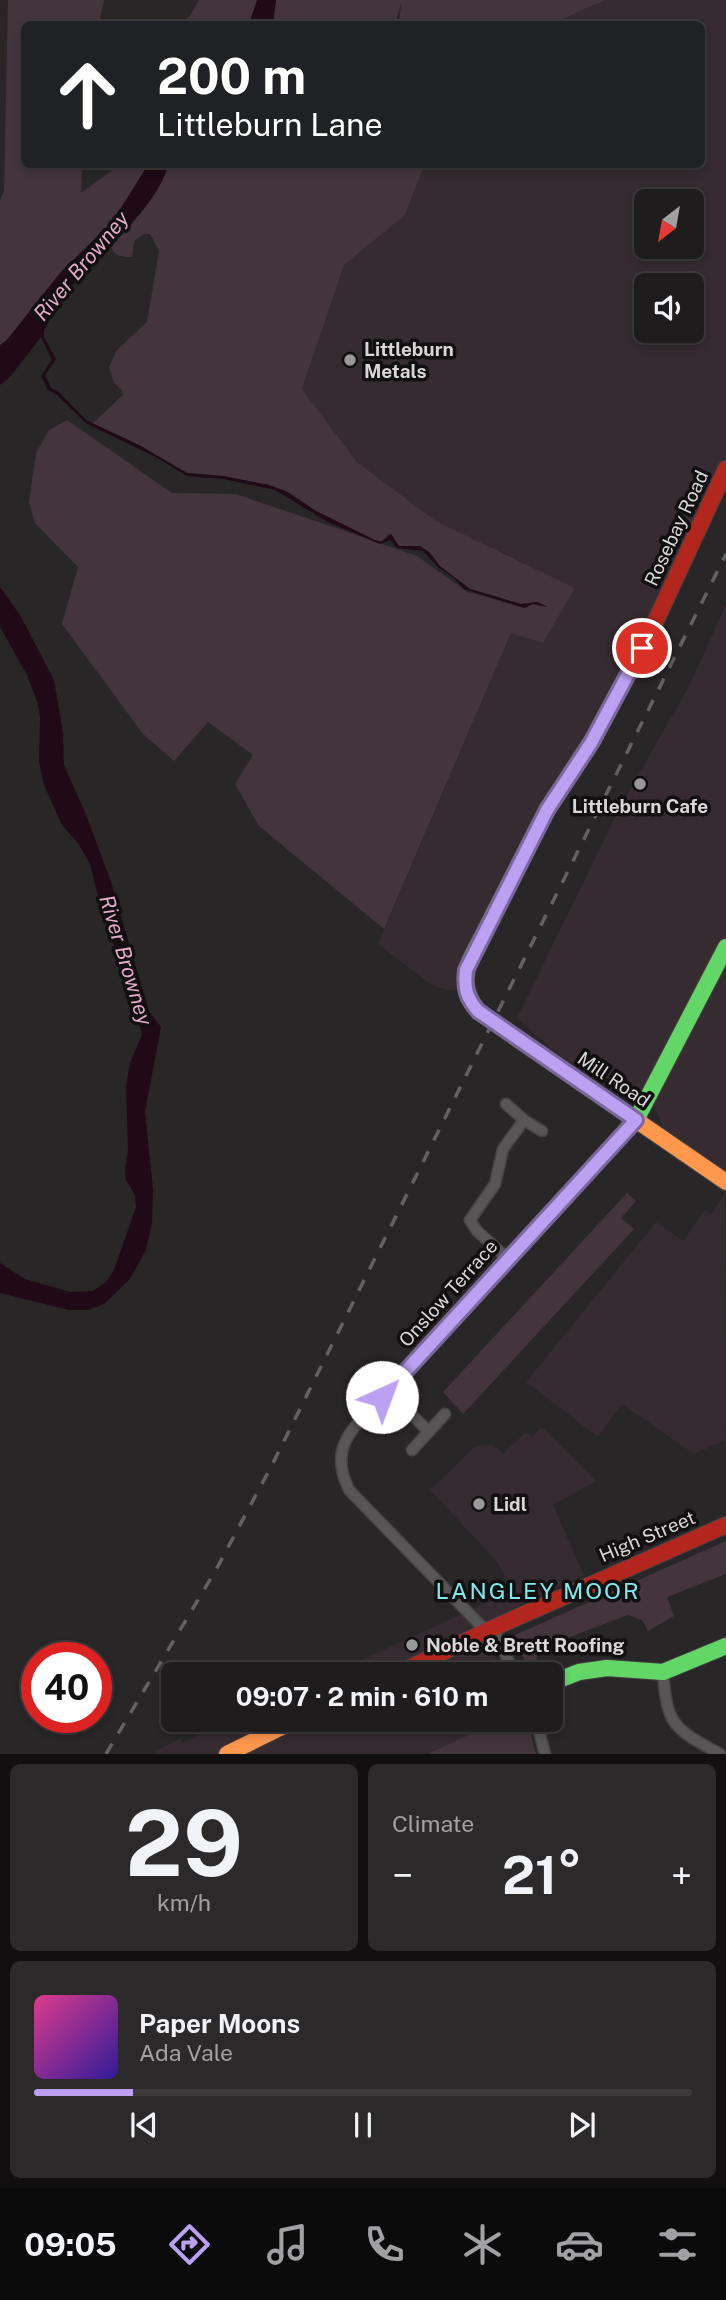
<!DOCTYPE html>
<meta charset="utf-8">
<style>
:root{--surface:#1f1c1d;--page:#2c292a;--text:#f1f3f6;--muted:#a1a1a4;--line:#3c3a3b;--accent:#bca0f2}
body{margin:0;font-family:"Public Sans",sans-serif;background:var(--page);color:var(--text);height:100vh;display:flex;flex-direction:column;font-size:26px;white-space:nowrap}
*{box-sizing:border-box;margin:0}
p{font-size:23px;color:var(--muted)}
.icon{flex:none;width:38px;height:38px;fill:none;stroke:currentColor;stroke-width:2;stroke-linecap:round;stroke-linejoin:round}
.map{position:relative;height:1754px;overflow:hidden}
.details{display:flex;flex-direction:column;gap:10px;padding:10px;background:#110f10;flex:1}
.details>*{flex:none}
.banner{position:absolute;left:21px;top:21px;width:684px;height:147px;border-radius:10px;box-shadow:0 4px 10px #0003,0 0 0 2px var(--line);background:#202124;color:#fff;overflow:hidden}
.needle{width:46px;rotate:211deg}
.controls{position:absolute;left:634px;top:189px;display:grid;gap:14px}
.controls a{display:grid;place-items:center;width:70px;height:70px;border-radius:10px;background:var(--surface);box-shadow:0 4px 10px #0003,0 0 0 2px var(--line);font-size:35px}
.speed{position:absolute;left:21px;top:1642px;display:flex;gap:14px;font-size:35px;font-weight:700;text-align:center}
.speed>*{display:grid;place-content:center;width:91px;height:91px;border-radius:50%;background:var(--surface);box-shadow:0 4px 10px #0003,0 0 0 2px var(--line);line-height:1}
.speed .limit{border:10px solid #d22;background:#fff;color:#111}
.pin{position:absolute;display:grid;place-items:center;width:60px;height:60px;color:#fff;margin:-30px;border:4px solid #fff;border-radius:50%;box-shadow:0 2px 7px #0007}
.me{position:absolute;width:77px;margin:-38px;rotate:43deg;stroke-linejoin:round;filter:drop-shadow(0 0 5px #0008)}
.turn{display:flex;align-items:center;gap:24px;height:147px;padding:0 21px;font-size:32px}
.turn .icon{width:91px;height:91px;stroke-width:2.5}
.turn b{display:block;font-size:49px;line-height:60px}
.big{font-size:52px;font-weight:700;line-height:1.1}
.details .tile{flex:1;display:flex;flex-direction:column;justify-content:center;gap:10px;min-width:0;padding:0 24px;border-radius:10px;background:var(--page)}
.details .dial{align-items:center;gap:0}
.dial b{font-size:91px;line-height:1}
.song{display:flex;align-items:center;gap:21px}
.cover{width:84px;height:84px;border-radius:10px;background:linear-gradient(135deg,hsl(330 70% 55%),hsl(250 70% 35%))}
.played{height:7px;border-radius:4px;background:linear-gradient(90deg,var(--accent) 15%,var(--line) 15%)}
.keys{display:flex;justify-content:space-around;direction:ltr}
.heat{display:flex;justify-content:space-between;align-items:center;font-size:38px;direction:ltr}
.details .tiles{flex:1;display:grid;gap:10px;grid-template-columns:1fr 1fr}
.tile:last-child{grid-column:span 2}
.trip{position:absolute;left:161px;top:1662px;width:402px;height:70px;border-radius:10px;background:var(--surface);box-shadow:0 4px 10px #0003,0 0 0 2px var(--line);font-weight:700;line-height:70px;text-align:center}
.tab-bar{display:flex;height:112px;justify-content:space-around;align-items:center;background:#0c0b0c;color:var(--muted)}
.tab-bar .icon{width:49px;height:49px}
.tab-bar .active{color:var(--accent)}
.tab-bar b{font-size:32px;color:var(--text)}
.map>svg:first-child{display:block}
.built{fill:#352b30;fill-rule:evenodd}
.green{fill:#44353d;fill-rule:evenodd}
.water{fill:#1f0a16}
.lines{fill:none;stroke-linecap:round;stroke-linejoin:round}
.street-casing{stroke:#464344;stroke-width:13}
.fast-casing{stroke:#464344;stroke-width:18}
.slow-casing{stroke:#464344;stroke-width:18}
.jam-casing{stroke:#464344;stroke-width:18}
.street{stroke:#575556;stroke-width:10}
.fast{stroke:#63d668;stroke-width:16}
.slow{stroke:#ff974d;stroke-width:16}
.jam{stroke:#b3261e;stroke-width:16}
.rail{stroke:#636262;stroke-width:3.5;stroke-dasharray:12 12;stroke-linecap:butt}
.slow-bridge-casing{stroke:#464344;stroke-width:18;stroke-linecap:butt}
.slow-bridge{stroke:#ff974d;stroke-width:16}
.route-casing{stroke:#7a689d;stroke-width:18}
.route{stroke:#bca0f2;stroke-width:12}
.poi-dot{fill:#9b9899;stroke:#110f10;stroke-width:2.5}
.labels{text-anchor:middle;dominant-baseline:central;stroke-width:7;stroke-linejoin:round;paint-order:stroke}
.poi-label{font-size:19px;font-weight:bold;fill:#d9d6d7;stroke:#110f10;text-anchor:start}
.street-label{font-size:19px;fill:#d9d6d7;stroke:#110f10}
.water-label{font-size:21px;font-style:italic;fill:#e4aac8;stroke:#110f10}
.quarter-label{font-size:23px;letter-spacing:2px;fill:#7febed;stroke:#110f10}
</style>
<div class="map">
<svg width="726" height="1754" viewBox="0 0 726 1754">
<rect width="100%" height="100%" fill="#292627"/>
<path class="built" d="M605,0H726V469L682,564L562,787L464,988L452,991L433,986L378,944L511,633L575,588L436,521L357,462L302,389L344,265L404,215L424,165L702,164V24H551ZM646,201H691V247H646ZM646,285H691V331H646Z
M726,605V1173L664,1130L655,1107L560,1056L517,1018L621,805L688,688Z
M725,1193L726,1440L694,1454L622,1404L598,1437L526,1382L656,1222L683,1241L705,1210L711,1214Z
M542,1427L596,1481L553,1505L584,1575L483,1623L490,1646L504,1675H329L512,1591L498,1563L430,1490L474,1447L493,1444L503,1454L526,1432L532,1437Z
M229,1720H501L427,1754H157L155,1752L180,1738L183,1743Z"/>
<path class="green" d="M8,0H104L99,24H24V164L82,165L81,193L113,170L115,165H148L112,222L60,273L7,340L0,345V200L4,191Z
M199,0H257L249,24H179L190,16Z
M276,0H605L551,24H399L401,4L395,24H273Z
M168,165H424L405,215L344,265L302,389L357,462L436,521L575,588L543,643L511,633L384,929L259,826L235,784L253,755L208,722L174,761L143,734L62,624L78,567L35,523L29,502L36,453L49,430L67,420L172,493L235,494L378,542L316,511L287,491L269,485L223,476L187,473L139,445L92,424L123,395L122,390L114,383L109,367L117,350L147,322L159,251L150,234H144L134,241L132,257C122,257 115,257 111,247C131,225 161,193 168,165ZM389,534L399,546H420L429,552L441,567L470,589L521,604L537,602L547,607L533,604L524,608L469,592L470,594L417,556L379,543Z
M627,1193L636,1201L621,1218L634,1229L463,1414L443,1392Z
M726,1541V1574L667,1597L674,1616L648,1631L642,1620L628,1615L538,1649L536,1662L528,1667L513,1636Z
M501,1720H527L536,1754H427Z"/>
<path class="water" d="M257,0H276L273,24H249Z
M148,165H168C158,205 108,246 80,276C66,291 54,312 44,330V337L56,359L45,375L51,388L60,393L86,420L139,445L187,473L223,476L269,485L287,492L316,511L375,540L382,542L391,534L399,546H420L429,552L441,567L470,589L521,604L537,602L548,607L533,604L525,608L464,589L454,578L438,567L423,551L397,548L390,540L380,544L328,522L275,490L224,479L187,476L154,456L87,424L57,395L48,390L41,376L52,360L41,337L10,377L0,385V345L7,340L60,273L112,222Z
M0,587L20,615L54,680L63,733L64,765L87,817L111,882L149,1011L161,1027L145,1112L153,1189L152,1223L146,1250L130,1279L104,1304L89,1310H69L0,1293V1263L25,1279L70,1292L93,1291L106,1282L114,1270L136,1207L135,1195L126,1180L125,1171L128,1149L126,1086L130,1063L142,1035L138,1019L121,975L115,948L99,900L90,864L78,843L62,825L44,785L39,762L40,717L38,704L27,675L0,627Z"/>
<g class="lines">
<defs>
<path id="street" d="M506,1104L524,1120L542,1131
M507,1258L477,1231L470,1220L495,1184L503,1149L524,1120
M388,1391L429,1432
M377,1402C350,1431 329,1449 349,1490L486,1631
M412,1450L445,1414
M493,1628L515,1675
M663,1672C667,1727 674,1728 720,1754
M536,1720L545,1754"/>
<path id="fast" d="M478,1011C465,994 463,980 470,960L547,810L594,738
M382,1397L636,1120L726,947
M551,1683L579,1672L607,1668L663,1672L726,1646"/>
<path id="slow" d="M515,1037L726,1182
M227,1754L296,1720"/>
<path id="jam" d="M594,738L652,629L726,469
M395,1675L493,1628L726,1525"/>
</defs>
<use href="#street" class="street-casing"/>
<use href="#fast" class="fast-casing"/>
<use href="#slow" class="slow-casing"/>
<use href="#jam" class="jam-casing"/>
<use href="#street" class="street"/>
<use href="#fast" class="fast"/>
<use href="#slow" class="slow"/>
<use href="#jam" class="jam"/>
<path class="rail" d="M106,1754L217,1568L273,1463L726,554"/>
<defs>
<path id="slow-bridge" d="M478,1011L515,1037"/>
</defs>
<use href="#slow-bridge" class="slow-bridge-casing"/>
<use href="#slow-bridge" class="slow-bridge"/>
</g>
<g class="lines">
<defs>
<path id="route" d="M382,1397L636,1120L478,1011C466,997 464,988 466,970L547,810L591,743L642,648"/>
</defs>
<use href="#route" class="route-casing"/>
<use href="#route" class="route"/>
</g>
<g class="poi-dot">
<circle cx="350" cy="360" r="7"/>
<circle cx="640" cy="784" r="7"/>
<circle cx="479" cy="1504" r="7"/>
<circle cx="412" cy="1645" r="7"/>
</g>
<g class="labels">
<g class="poi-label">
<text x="364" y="349">Littleburn<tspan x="364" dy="22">Metals</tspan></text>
<text x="640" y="806" text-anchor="middle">Littleburn Cafe</text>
<text x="493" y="1504">Lidl</text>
<text x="426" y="1645">Noble &amp; Brett Roofing</text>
</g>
<g class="street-label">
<text transform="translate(676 528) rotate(-65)">Rosebay Road</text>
<text transform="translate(614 1079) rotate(34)">Mill Road</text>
<text transform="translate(448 1293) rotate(-48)">Onslow Terrace</text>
<text transform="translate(647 1536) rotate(-23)">High Street</text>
</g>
<g class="water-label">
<text transform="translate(81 266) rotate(-50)">River Browney</text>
<text transform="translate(126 960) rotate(73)">River Browney</text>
</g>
<g class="quarter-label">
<text x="538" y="1590">LANGLEY MOOR</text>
</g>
</g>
</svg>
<div class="controls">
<a><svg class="needle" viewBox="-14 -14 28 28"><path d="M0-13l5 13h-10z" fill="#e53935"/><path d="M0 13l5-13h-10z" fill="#a1a1a4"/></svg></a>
<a><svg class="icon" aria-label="sound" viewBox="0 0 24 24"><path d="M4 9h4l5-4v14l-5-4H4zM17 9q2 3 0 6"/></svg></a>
</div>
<div class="speed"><div class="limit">40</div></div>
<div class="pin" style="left:642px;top:648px;background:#d93025"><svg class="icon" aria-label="arrive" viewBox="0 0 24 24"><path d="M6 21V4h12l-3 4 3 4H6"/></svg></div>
<svg class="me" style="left:382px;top:1397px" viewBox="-20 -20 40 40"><circle r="19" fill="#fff"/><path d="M0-13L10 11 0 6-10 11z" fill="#bca0f2"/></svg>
<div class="trip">09:07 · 2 min · 610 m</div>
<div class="banner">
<div class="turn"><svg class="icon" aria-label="ahead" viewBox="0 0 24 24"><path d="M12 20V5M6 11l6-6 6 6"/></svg><div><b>200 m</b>Littleburn Lane</div></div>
</div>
</div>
<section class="details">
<div class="tiles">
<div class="tile dial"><b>29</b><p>km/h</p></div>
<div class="tile"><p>Climate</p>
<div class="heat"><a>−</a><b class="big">21°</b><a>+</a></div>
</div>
<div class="tile">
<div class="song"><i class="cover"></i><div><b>Paper Moons</b><p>Ada Vale</p></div></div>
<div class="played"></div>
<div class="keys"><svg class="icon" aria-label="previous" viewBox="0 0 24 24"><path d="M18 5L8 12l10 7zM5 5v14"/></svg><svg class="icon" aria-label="pause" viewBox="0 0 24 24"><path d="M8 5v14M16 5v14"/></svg><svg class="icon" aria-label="next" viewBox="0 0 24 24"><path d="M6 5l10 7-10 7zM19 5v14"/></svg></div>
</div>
</div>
</section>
<nav class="tab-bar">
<b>09:05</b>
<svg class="icon active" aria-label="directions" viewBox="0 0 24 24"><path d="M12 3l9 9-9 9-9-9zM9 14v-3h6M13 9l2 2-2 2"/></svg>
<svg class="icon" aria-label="music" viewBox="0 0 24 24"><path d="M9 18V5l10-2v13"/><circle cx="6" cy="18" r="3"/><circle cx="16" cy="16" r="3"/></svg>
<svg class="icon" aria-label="phone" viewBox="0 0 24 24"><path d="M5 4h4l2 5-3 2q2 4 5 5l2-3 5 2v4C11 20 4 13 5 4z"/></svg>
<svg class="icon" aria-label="climate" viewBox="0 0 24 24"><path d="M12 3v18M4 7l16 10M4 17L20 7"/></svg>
<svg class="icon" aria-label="car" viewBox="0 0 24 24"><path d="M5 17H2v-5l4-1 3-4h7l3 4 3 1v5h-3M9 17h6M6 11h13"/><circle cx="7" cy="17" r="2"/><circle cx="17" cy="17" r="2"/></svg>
<svg class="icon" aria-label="filters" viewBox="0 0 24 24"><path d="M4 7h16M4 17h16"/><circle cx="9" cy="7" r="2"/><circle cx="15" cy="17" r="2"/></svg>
</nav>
